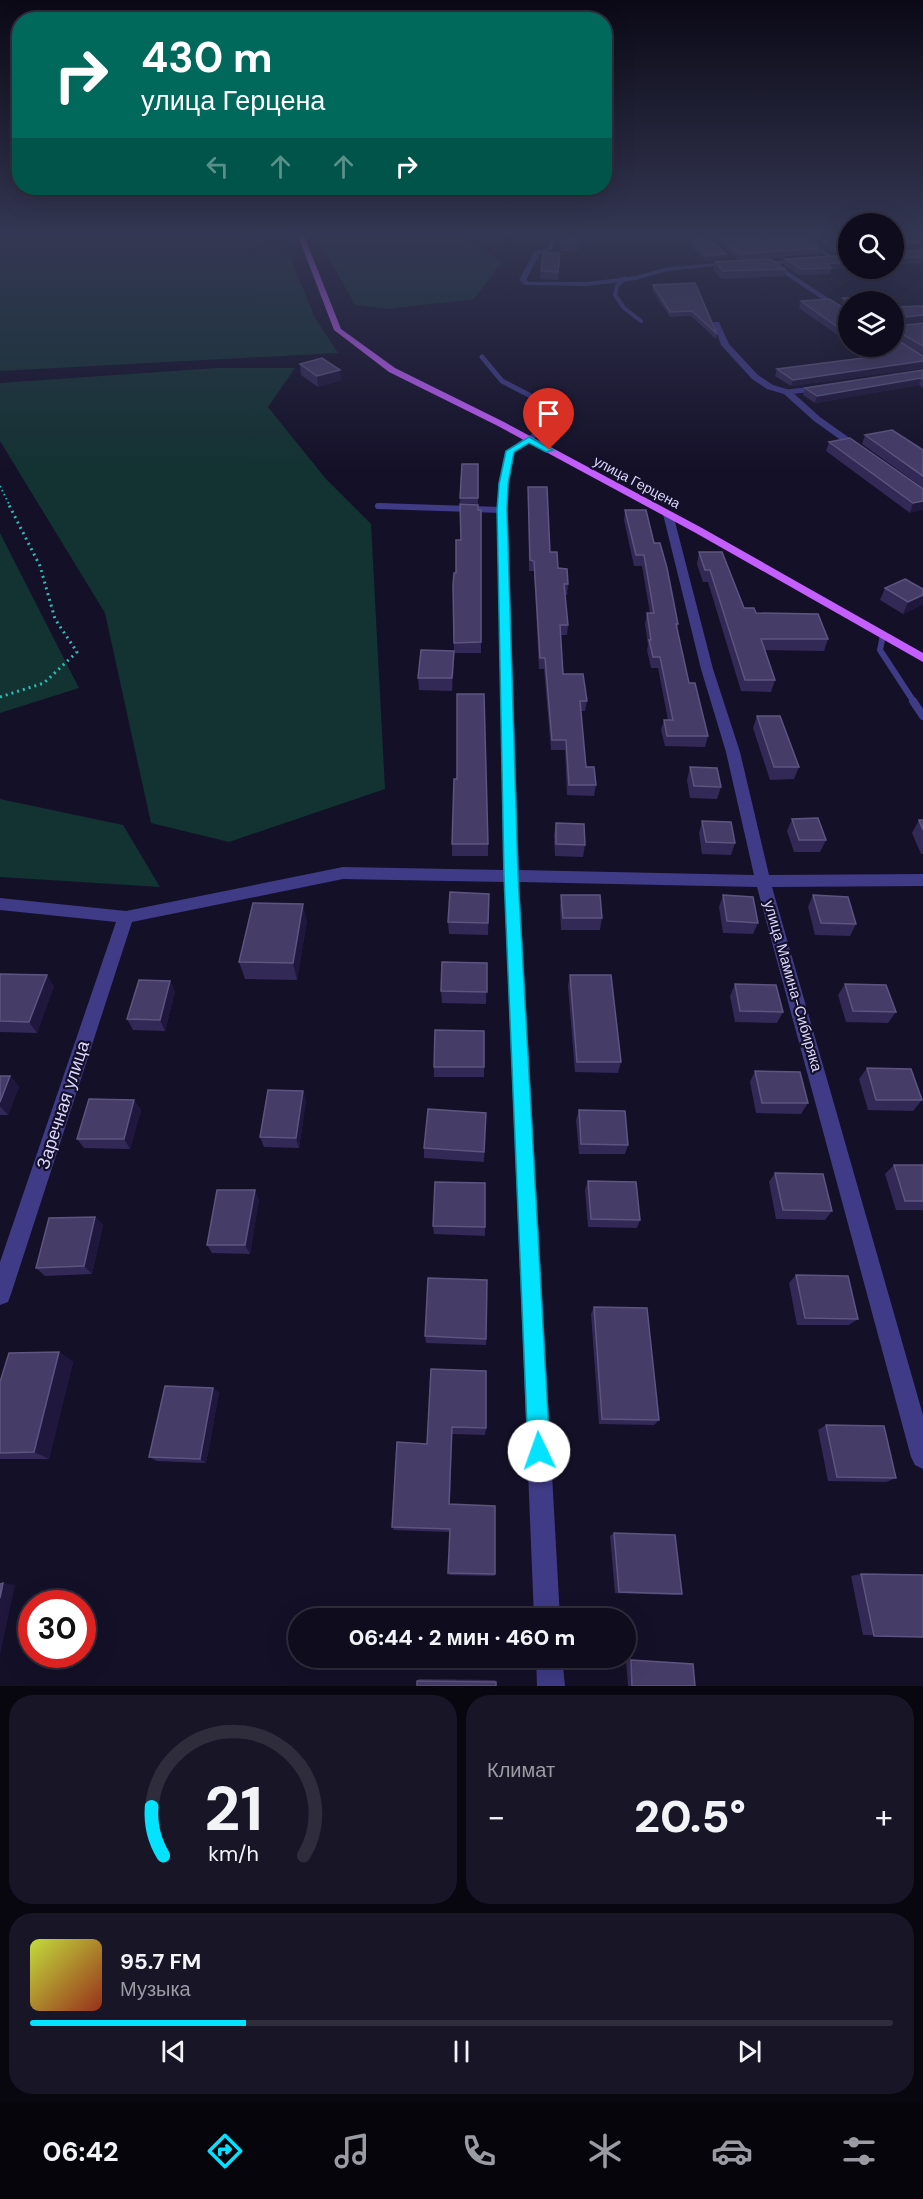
<!DOCTYPE html>
<html lang="ru">
<meta charset="utf-8">
<style>
:root{--surface:#0f0c1e;--page:#181527;--text:#f1f3f6;--muted:#9b9ba4;--line:#2f2c3c;--accent:#03e2ff}
body{margin:0;font-family:"DM Sans",sans-serif;background:var(--page);color:var(--text);height:100vh;display:flex;flex-direction:column;font-size:22px;white-space:nowrap}
*{box-sizing:border-box;margin:0}
p{font-size:20px;color:var(--muted)}
.icon{flex:none;width:33px;height:33px;fill:none;stroke:currentColor;stroke-width:2;stroke-linecap:round;stroke-linejoin:round}
.map{position:relative;height:1686px;overflow:hidden}
.details{display:flex;flex-direction:column;gap:9px;padding:9px;background:#080710;flex:1}
.details>*{flex:none}
.top-card{position:absolute;left:12px;top:12px;width:600px;height:183px;border-radius:24px;box-shadow:0 6px 24px #0002,0 0 0 2px var(--line);background:#00695c;color:#fff;overflow:hidden}
.fabs{position:absolute;left:838px;top:213px;display:grid;gap:12px}
.fabs a{display:grid;place-items:center;width:66px;height:66px;border-radius:50%;background:var(--surface);box-shadow:0 6px 24px #0002,0 0 0 2px var(--line);font-size:30px}
.speed{position:absolute;left:18px;top:1590px;display:flex;gap:12px;font-size:30px;font-weight:700;text-align:center}
.speed>*{display:grid;place-content:center;width:78px;height:78px;border-radius:50%;background:var(--surface);box-shadow:0 6px 24px #0002,0 0 0 2px var(--line);line-height:1}
.speed .limit{border:9px solid #d22;background:#fff;color:#111}
.pin{position:absolute;display:grid;place-items:center;width:51px;height:51px;color:#fff;margin:-62px -26px;border-radius:50% 50% 50% 0;rotate:-45deg;box-shadow:0 0 6px #0007}
.pin .icon{rotate:45deg}
.me{position:absolute;width:66px;margin:-33px;rotate:357deg;stroke-linejoin:round;filter:drop-shadow(0 0 4px #0008)}
.turn{display:flex;align-items:center;gap:21px;height:126px;padding:0 30px;font-size:27px}
.turn .icon{width:78px;height:78px;stroke-width:2.5}
.turn b{display:block;font-size:42px;line-height:51px}
.lanes{display:flex;align-items:center;height:57px;padding:0 30px;background:#0003;justify-content:center;gap:30px;direction:ltr}
.lanes .off{opacity:.35}
.big{font-size:45px;font-weight:800;line-height:1.1}
.details .card{flex:1;display:flex;flex-direction:column;justify-content:center;gap:9px;min-width:0;padding:0 21px;border-radius:24px;background:var(--page)}
.details .dial{align-items:center;gap:0}
.dial svg{height:156px;overflow:visible;fill:none;stroke:var(--line);stroke-width:7;stroke-linecap:round;text-anchor:middle}
.dial text{fill:var(--text);stroke:none}
.song{display:flex;align-items:center;gap:18px}
.cover{width:72px;height:72px;border-radius:9px;background:linear-gradient(135deg,hsl(70 70% 55%),hsl(10 70% 35%))}
.played{height:6px;border-radius:3px;background:linear-gradient(90deg,var(--accent) 25%,var(--line) 25%)}
.keys{display:flex;justify-content:space-around;direction:ltr}
.heat{display:flex;justify-content:space-between;align-items:center;font-size:33px;direction:ltr}
.details .tiles{flex:1;display:grid;gap:9px;grid-template-columns:1fr 1fr}
.card:last-child{grid-column:span 2}
.trip{position:absolute;left:288px;top:1608px;width:348px;height:60px;border-radius:30px;background:var(--surface);box-shadow:0 6px 24px #0002,0 0 0 2px var(--line);font-weight:800;line-height:60px;text-align:center}
.tabs{display:flex;height:96px;justify-content:space-around;align-items:center;background:#06050c;color:var(--muted)}
.tabs .icon{width:42px;height:42px}
.tabs .active{color:var(--accent)}
.tabs b{font-size:27px;color:var(--text)}
.map>svg:first-child{display:block}
.green{fill:#133232}
.lines{fill:none;stroke-linecap:round;stroke-linejoin:round}
.path-far2{stroke:#2fbbb5;stroke-width:1.5;stroke-dasharray:1.5 2;stroke-linecap:butt}
.path-far1{stroke:#2fbbb5;stroke-width:2;stroke-dasharray:1.5 3;stroke-linecap:butt}
.path{stroke:#2fbbb5;stroke-width:3;stroke-dasharray:2 4;stroke-linecap:butt}
.service-far3{stroke:#3f3b87;stroke-width:4}
.service-far2{stroke:#3f3b87;stroke-width:5}
.service-far1{stroke:#3f3b87;stroke-width:6}
.service{stroke:#3f3b87;stroke-width:8}
.minor{fill:#3f3b87;fill-rule:evenodd}
.primary{fill:#c55eff;fill-rule:evenodd}
.wall{fill:#332956}
.shaded-wall{fill:#1f173c}
.building{fill:#453c68;stroke:#5d5480;stroke-width:1.5}
.route{fill:#03e2ff;stroke:#0293a6;stroke-width:1.5}
.labels{text-anchor:middle;dominant-baseline:central;stroke-width:4.5;stroke-linejoin:round;paint-order:stroke}
.far-street-label{font-size:14px;fill:#dcd7ff;stroke:#141028}
.street-label{font-size:15px;fill:#dcd7ff;stroke:#141028}
.near-street-label{font-size:18px;fill:#dcd7ff;stroke:#141028}
</style>
<div class="map">
<svg width="923" height="1686" viewBox="0 0 923 1686">
<rect width="100%" height="100%" fill="#141028"/>
<path class="green" d="M0,233H231L286,247L315,318L338,353L0,371Z
M315,233H458L502,262L474,299L388,309L355,305Z
M217,368H295L268,407L326,479L371,524L385,789L229,842L151,823L105,613L0,441V383Z
M0,533L79,688L0,713Z
M0,799L123,825L160,887L0,877Z"/>
<g class="lines">
<path class="path-far2" d="M0,237L30,233"/>
<path class="path-far1" d="M0,486L10,506"/>
<path class="path" d="M0,697L44,683L77,652L55,619L40,566L9,505"/>
<path class="service-far3" d="M625,278L617,286L615,295L624,308L641,321"/>
<path class="service-far2" d="M482,357L502,381L550,406L553,422L529,439
M787,392L813,389
M378,506H385"/>
<path class="service-far1" d="M378,506L502,510
M883,635L880,650L914,702"/>
<path class="service" d="M913,701L923,716"/>
<path class="minor" d="M551,233H557L558,238L551,250L539,254L526,280L529,282H587L636,276L668,267L732,262L735,264L668,271L636,280L587,286L525,285L519,280L534,252L547,248L552,238Z
M628,233H636L644,237L641,239Z
M795,233H802L835,258L830,259Z
M806,259L804,262L777,264L849,312V317L769,264L753,263Z
M713,322H719L729,344L758,375L773,385L790,390L820,417L865,449V453H859L814,421L784,394L767,389L752,379L721,345Z
M526,437L534,439L514,452L508,484L507,510L519,870L754,875L726,752L701,669L663,514L668,511L673,514L713,669L740,752L769,875L923,874V886L772,887L923,1415V1469L915,1465L911,1457L757,887L519,882L560,1618H534L504,882L343,879L132,922L11,1294L8,1302L0,1305V1262L116,922L0,910V898L126,911L343,867L503,870L498,484L505,451Z
M536,1658H562L565,1686H537Z"/>
<path class="primary" d="M297,233H303L341,329L395,368L504,422L702,528L923,653V662L694,532L498,426L389,372L334,330Z"/>
</g>
<path class="wall" d="M580,233L578,251H560L561,242Z
M670,233H702L726,254L724,260L706,261L692,247V244L683,237Z
M705,233H801L821,248L820,254L739,260Z
M805,233H844L849,236V253L834,254Z
M894,233H923V248L901,237Z
M894,250L896,252L923,250V263L894,264Z
M560,253L558,280L540,279L541,271Z
M849,255V268L831,269L830,274L799,275L784,265L785,259Z
M715,262L785,269L784,276L722,279L713,270Z
M695,283L717,334L716,339L691,316L670,317L652,290L653,285Z
M843,298L849,302V310L842,304Z
M801,301L849,311V343L799,308Z
M923,306V321L894,324L897,326L923,323V354L894,338V307Z
M854,346H894L923,356V368L791,386L775,376L777,369L869,358Z
M300,364L341,380L318,387L301,375Z
M923,370V388L919,385L815,403L803,395L805,388Z
M865,435L923,450V488L862,444Z
M829,442L923,489L910,513L826,451Z
M462,464H478V504L460,503Z
M528,487L550,552L568,584L567,595H565L568,625L567,635H561L563,674L587,701L585,711H581L586,767L596,785L594,796L567,795L565,750H551L544,669H539L534,571H529Z
M478,510H481V653H454L453,586L461,540Z
M625,510L654,543L678,624L677,630L689,683L708,736L705,747L665,746L661,730L664,720H668L658,668H651L647,650L648,645L645,624L647,613H650L642,566H634L624,520Z
M699,552L744,608L828,639L824,651L765,650L775,680L771,692L741,691L708,582H703L697,564Z
M885,588L923,604L903,614L880,600Z
M454,663L452,691L419,690L418,678Z
M757,716L799,767L794,779L770,780L753,728Z
M690,767L721,787L717,799L690,798L687,780Z
M457,779L488,844V856H452V844Z
M792,819L826,840L820,852H794L787,831Z
M919,820H923V854H921L912,833Z
M702,821L735,843L731,855L702,854L699,833Z
M556,823L585,845L583,857L555,856L554,835Z
M489,894L488,935L449,934L448,922Z
M561,895L602,918L600,930H561L560,906Z
M723,895L758,923L753,934L723,933L719,907Z
M813,895L856,924L850,936L815,935L808,907Z
M307,921L297,980L245,979L239,962Z
M487,963L486,1004L442,1003L441,991Z
M0,974L54,986L37,1033L0,1032Z
M570,975L621,1062L618,1073L575,1072L568,986Z
M170,981L175,992L165,1031L133,1030L127,1019Z
M735,984L783,1012L777,1023L735,1022L730,996Z
M845,984L896,1012L888,1023L846,1022L838,995Z
M434,1067H484V1077H434Z
M867,1068L922,1100L913,1111L868,1110L859,1079Z
M755,1071L808,1103L801,1114L756,1113L750,1082Z
M0,1076H10L19,1087L8,1115H0Z
M303,1091L306,1101L299,1148L264,1147L260,1137Z
M134,1100L141,1110L130,1149L84,1148L77,1139Z
M579,1110L628,1145L625,1154H579L576,1120Z
M486,1113L484,1162L424,1158V1148Z
M894,1165H923V1210H896L885,1174Z
M775,1173L832,1211L825,1220L776,1219L769,1182Z
M588,1181L640,1220L637,1228L588,1227L585,1190Z
M259,1199L250,1254L212,1253L207,1245Z
M95,1217L103,1225L92,1274L45,1276L36,1268Z
M433,1226L485,1227V1236L434,1234Z
M796,1275L858,1319L849,1325H797L789,1283Z
M594,1307L659,1420L654,1425L599,1424L591,1314Z
M425,1336L486,1339V1345L426,1343Z
M59,1352L73,1362L49,1459H0V1382Z
M431,1369L486,1428L485,1435L452,1434L450,1504L495,1574L494,1576L449,1575L450,1532L394,1530L392,1527L427,1444Z
M213,1388L219,1393L206,1463L157,1461L149,1457Z
M826,1425L896,1478L886,1482L828,1481L818,1430Z
M614,1533L682,1594L676,1595L615,1593L610,1536Z
M861,1574L923,1637L863,1635L851,1576Z
M626,1659L693,1664L695,1686H628Z
M419,1679L495,1680L496,1682L417,1681Z"/>
<path class="shaded-wall" d="M923,242V248L894,250V245Z
M726,254L724,260L706,261L707,256Z
M911,257L909,263L894,264V258Z
M849,262V268L831,269L832,268L826,264Z
M923,315V321L894,324V319L895,318Z
M923,361V368L791,386L793,380Z
M340,370L341,380L318,387L317,376Z
M921,378L919,385L815,403L817,396Z
M923,501V510L910,513L913,503Z
M923,595V604L903,614L908,602Z
M454,651V663L452,691V678Z
M303,904L307,921L297,980L293,963Z
M47,975L54,986L37,1033L29,1022Z
M170,981L175,992L165,1031L160,1020Z
M10,1076L19,1087L8,1115L0,1106V1102Z
M303,1091L306,1101L299,1148L296,1138Z
M134,1100L141,1110L130,1149L124,1139Z
M255,1190L259,1199L250,1254L245,1245Z
M95,1217L103,1225L92,1274L84,1266Z
M59,1352L73,1362L49,1459L34,1452Z
M213,1388L219,1393L206,1463L200,1459Z
M3,1583L15,1585L0,1656V1598Z"/>
<path class="building" d="M562,233H579V242H561Z
M686,233H702L726,254L707,256L693,241H697Z
M714,233H801L821,248L740,254Z
M814,233H844L849,236V248H835Z
M905,233H923V242L894,245V246V238L911,237Z
M894,250L896,252L923,250V257L894,258Z
M543,253H560L558,272L541,271Z
M849,255V262L826,264L832,268L801,269L785,259Z
M770,259L785,269L723,271L715,262Z
M695,283L717,334L692,311L670,312L653,285Z
M876,296L885,302H849L843,298Z
M829,299L849,311V335L801,301Z
M923,306V315L895,318L894,319V307Z
M923,323V346L897,331L894,332V338V324L897,326Z
M894,338L923,356V361L793,380L777,369L879,356L865,346H894Z
M322,358L340,370L317,376L300,364Z
M923,370V379L921,378L817,396L805,388Z
M892,430L923,450V476L865,435Z
M850,438L923,489V501L913,503L829,442Z
M462,464H478V498H460Z
M528,487H547L550,552H557L558,568L567,569L568,584H564L568,625H560L563,674H583L587,701H580L586,767H594L596,785H569L566,740H552L545,658H540L534,561L530,560Z
M460,504L478,505V510H481V642L454,643L453,586L454,573H456V540H461Z
M625,510H646L654,543H660L667,568L678,624H676L689,683H695L708,736H667L664,720H673L660,657H653L649,640H651L647,613H654L644,555H636Z
M699,552H722L744,608H754L756,613L818,614L828,639H761L775,680H745L710,570H705Z
M905,579L923,589V595L908,602L885,588Z
M421,650L454,651L452,678H418Z
M457,694H484L488,844H452L454,779H457Z
M757,716H780L799,767H774Z
M690,767L717,768L721,787L694,786Z
M818,818L826,840H799L792,819Z
M919,820H923V830Z
M702,821L731,822L735,843L706,842Z
M556,823L584,824L585,845L556,844Z
M450,892L489,894L488,923L448,922Z
M561,895H600L602,918H563Z
M723,895L753,897L758,923L727,921Z
M813,895L848,897L856,924L821,923Z
M253,903L303,904L293,963L239,962Z
M442,962L487,963V992L441,991Z
M0,974L47,975L29,1022L0,1021Z
M570,975H611L621,1062H577Z
M139,980L170,981L160,1020L127,1019Z
M735,984L776,985L783,1012L740,1011Z
M845,984L886,985L896,1012L853,1011Z
M435,1030L484,1031V1067H434Z
M867,1068L911,1069L922,1100H876Z
M755,1071L800,1072L808,1103H762Z
M0,1076H10L0,1102Z
M268,1090L303,1091L296,1138L260,1137Z
M89,1099L134,1100L124,1139H77Z
M428,1109L486,1113L484,1152L424,1148Z
M579,1110L625,1111L628,1145L581,1144Z
M894,1165H923V1201H905Z
M775,1173L823,1174L832,1211L783,1210Z
M588,1181L636,1182L640,1220L591,1219Z
M435,1182L485,1183V1227L433,1226Z
M217,1190H255L245,1245H207Z
M95,1217L84,1266L36,1268L49,1218Z
M796,1275L848,1276L858,1319L805,1318Z
M428,1278L487,1280L486,1339L425,1336Z
M594,1307L647,1308L659,1420L602,1419Z
M59,1352L34,1452L0,1453V1382L9,1353Z
M431,1369L486,1371V1428L452,1427L449,1504L495,1506V1574L448,1573L450,1529L392,1527L397,1442L427,1444Z
M165,1386L213,1388L200,1459L149,1457Z
M826,1425L884,1426L896,1478L837,1477Z
M614,1533L675,1535L682,1594L619,1592Z
M861,1574L923,1575V1637L874,1636Z
M3,1583L0,1598V1584Z
M631,1660L693,1664L695,1686H632Z
M417,1681L496,1682V1686H417Z"/>
<linearGradient id="sky" x2="0" y2="1"><stop stop-color="#0b0916"/><stop offset="0.5" stop-color="#343753"/><stop offset="1" stop-color="#343753" stop-opacity="0"/></linearGradient>
<rect width="923" height="469" fill="url(#sky)"/>
<path class="route" d="M529,437L553,450L546,452L529,443L514,452L508,484L507,510L518,876L550,1451L547,1458L539,1462L531,1458L528,1451L504,876L497,510L499,484L506,451Z"/>
<g class="labels">
<g class="far-street-label">
<text transform="translate(637 482) rotate(28)">улица Герцена</text>
</g>
<g class="street-label">
<text transform="translate(793 986) rotate(74)">улица Мамина-Сибиряка</text>
</g>
<g class="near-street-label">
<text transform="translate(63 1105) rotate(-72)">Заречная улица</text>
</g>
</g>
</svg>
<div class="fabs">
<a><svg class="icon" aria-label="search" viewBox="0 0 24 24"><circle cx="10" cy="10" r="6"/><path d="M15 15l6 6"/></svg></a>
<a><svg class="icon" aria-label="layers" viewBox="0 0 24 24"><path d="M12 4l9 5-9 5-9-5zM3 14l9 5 9-5"/></svg></a>
</div>
<div class="speed"><div class="limit">30</div></div>
<div class="pin" style="left:549px;top:450px;background:#d93025"><svg class="icon" aria-label="arrive" viewBox="0 0 24 24"><path d="M6 21V4h12l-3 4 3 4H6"/></svg></div>
<svg class="me" style="left:539px;top:1451px" viewBox="-20 -20 40 40"><circle r="19" fill="#fff"/><path d="M0-13L10 11 0 6-10 11z" fill="#03e2ff"/></svg>
<div class="trip">06:44 · 2 мин · 460 m</div>
<div class="top-card">
<div class="turn"><svg class="icon" aria-label="right" viewBox="0 0 24 24"><path d="M7 20v-9h11M14 6l5 5-5 5"/></svg><div><b>430 m</b>улица Герцена</div></div>
<div class="lanes"><svg class="icon off" aria-label="left" viewBox="0 0 24 24"><path d="M17 20v-9H6M10 6l-5 5 5 5"/></svg><svg class="icon off" aria-label="ahead" viewBox="0 0 24 24"><path d="M12 20V5M6 11l6-6 6 6"/></svg><svg class="icon off" aria-label="ahead" viewBox="0 0 24 24"><path d="M12 20V5M6 11l6-6 6 6"/></svg><svg class="icon" aria-label="right" viewBox="0 0 24 24"><path d="M7 20v-9h11M14 6l5 5-5 5"/></svg></div>
</div>
</div>
<section class="details">
<div class="tiles">
<div class="card dial"><svg viewBox="0 0 100 80">
<path d="M14 69A42 42 0 1 1 86 69"/>
<path d="M14 69A42 42 0 0 1 8 44" stroke="#03e2ff"/>
<text x="50" y="56" font-size="32" font-weight="700">21</text>
<text x="50" y="72" font-size="11">km/h</text>
</svg></div>
<div class="card"><p>Климат</p>
<div class="heat"><a>−</a><b class="big">20.5°</b><a>+</a></div>
</div>
<div class="card">
<div class="song"><i class="cover"></i><div><b>95.7 FM</b><p>Музыка</p></div></div>
<div class="played"></div>
<div class="keys"><svg class="icon" aria-label="previous" viewBox="0 0 24 24"><path d="M18 5L8 12l10 7zM5 5v14"/></svg><svg class="icon" aria-label="pause" viewBox="0 0 24 24"><path d="M8 5v14M16 5v14"/></svg><svg class="icon" aria-label="next" viewBox="0 0 24 24"><path d="M6 5l10 7-10 7zM19 5v14"/></svg></div>
</div>
</div>
</section>
<nav class="tabs">
<b>06:42</b>
<svg class="icon active" aria-label="directions" viewBox="0 0 24 24"><path d="M12 3l9 9-9 9-9-9zM9 14v-3h6M13 9l2 2-2 2"/></svg>
<svg class="icon" aria-label="music" viewBox="0 0 24 24"><path d="M9 18V5l10-2v13"/><circle cx="6" cy="18" r="3"/><circle cx="16" cy="16" r="3"/></svg>
<svg class="icon" aria-label="phone" viewBox="0 0 24 24"><path d="M5 4h4l2 5-3 2q2 4 5 5l2-3 5 2v4C11 20 4 13 5 4z"/></svg>
<svg class="icon" aria-label="climate" viewBox="0 0 24 24"><path d="M12 3v18M4 7l16 10M4 17L20 7"/></svg>
<svg class="icon" aria-label="car" viewBox="0 0 24 24"><path d="M5 17H2v-5l4-1 3-4h7l3 4 3 1v5h-3M9 17h6M6 11h13"/><circle cx="7" cy="17" r="2"/><circle cx="17" cy="17" r="2"/></svg>
<svg class="icon" aria-label="filters" viewBox="0 0 24 24"><path d="M4 7h16M4 17h16"/><circle cx="9" cy="7" r="2"/><circle cx="15" cy="17" r="2"/></svg>
</nav>
